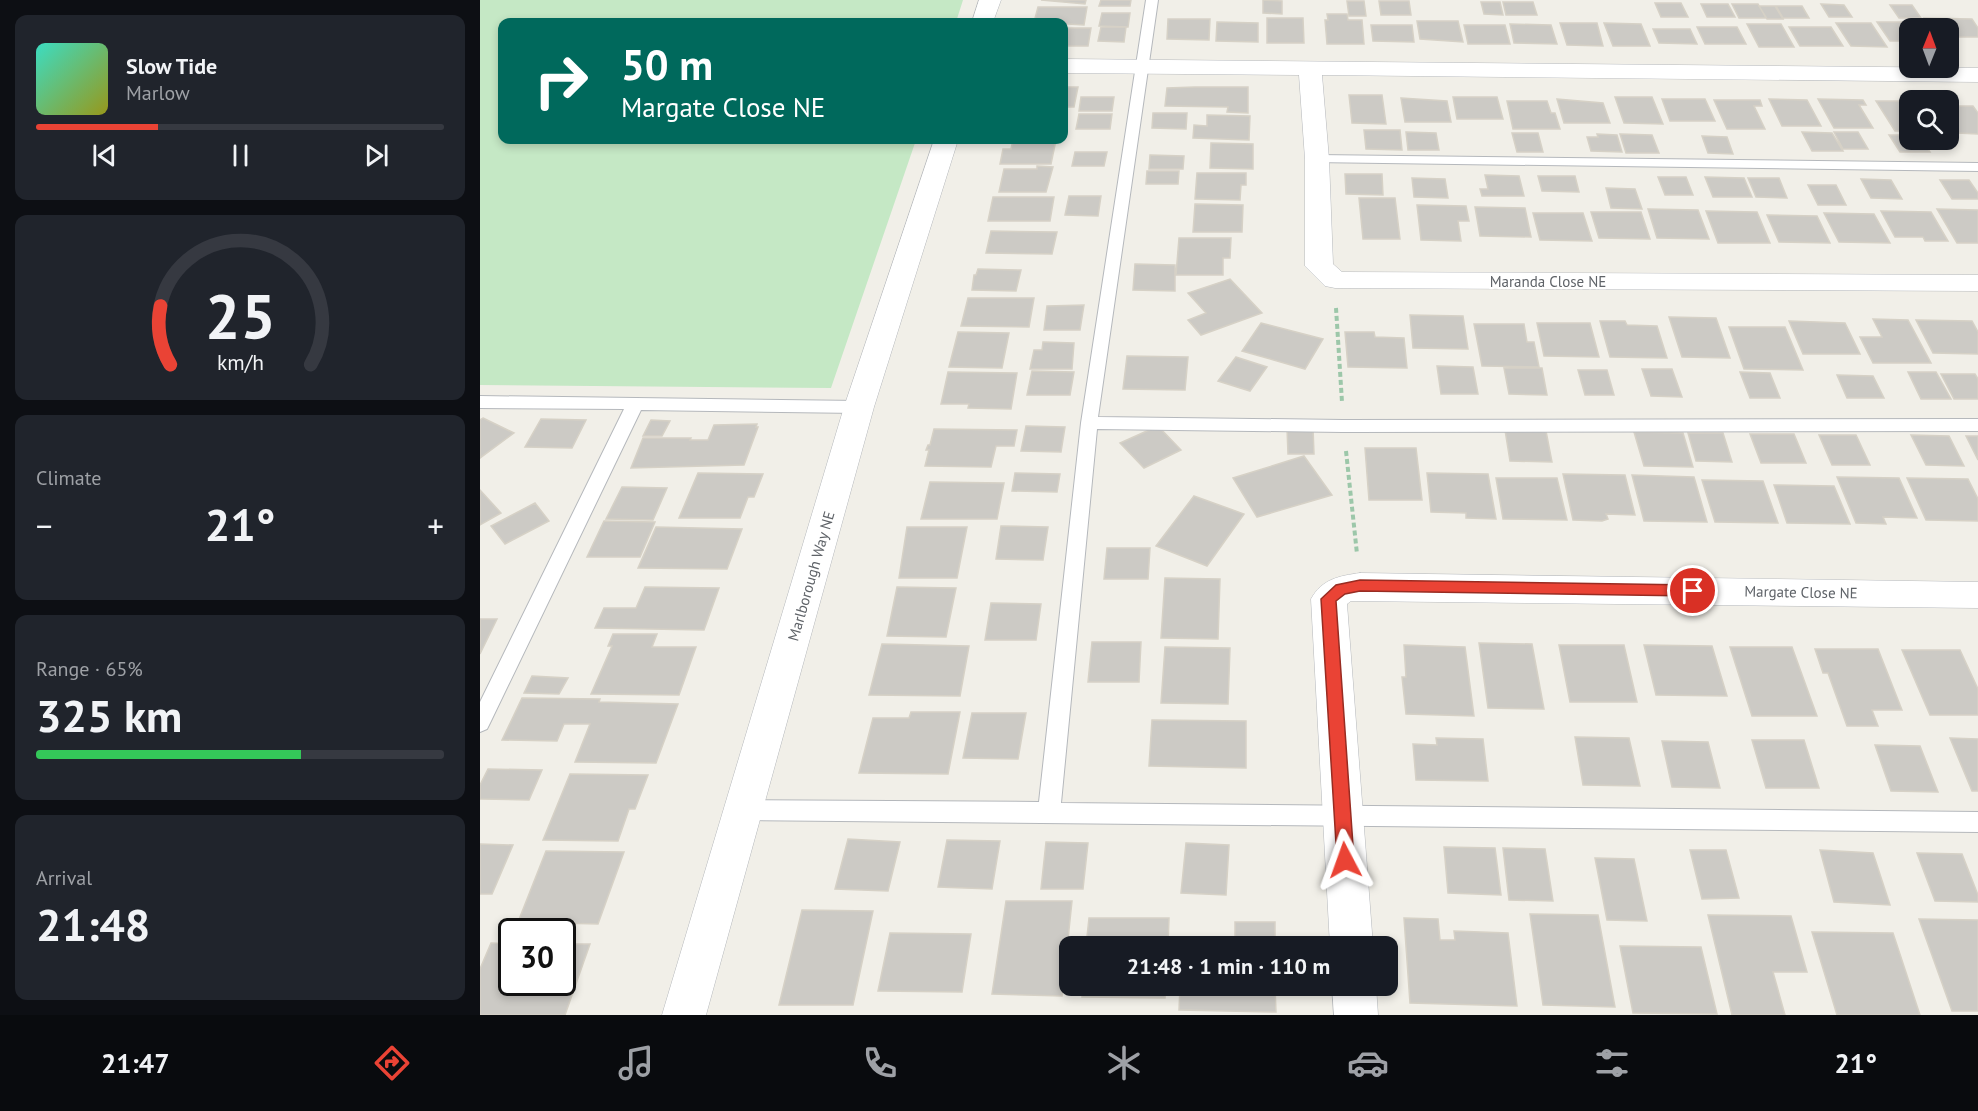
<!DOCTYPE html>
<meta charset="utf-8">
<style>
:root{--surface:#171b24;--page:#20242c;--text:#f1f3f6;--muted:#9ea1a6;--line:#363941;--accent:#ea4335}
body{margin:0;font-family:"PT Sans",sans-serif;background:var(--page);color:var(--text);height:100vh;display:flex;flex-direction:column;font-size:22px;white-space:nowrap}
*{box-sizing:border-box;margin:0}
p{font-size:20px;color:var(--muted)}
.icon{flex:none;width:33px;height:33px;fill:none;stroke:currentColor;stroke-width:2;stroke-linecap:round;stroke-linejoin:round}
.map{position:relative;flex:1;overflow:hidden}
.side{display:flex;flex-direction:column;gap:15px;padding:15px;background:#0d0f14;width:480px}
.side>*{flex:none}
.top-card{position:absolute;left:18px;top:18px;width:570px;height:126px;border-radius:12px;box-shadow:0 3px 9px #0003;background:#00695c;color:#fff;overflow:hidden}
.needle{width:39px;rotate:1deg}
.controls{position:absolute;left:1419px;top:18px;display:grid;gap:12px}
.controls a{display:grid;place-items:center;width:60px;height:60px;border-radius:12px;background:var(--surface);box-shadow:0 3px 9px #0003;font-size:30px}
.speed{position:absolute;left:18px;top:918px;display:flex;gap:12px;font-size:30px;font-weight:700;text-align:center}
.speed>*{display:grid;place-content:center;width:78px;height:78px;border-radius:50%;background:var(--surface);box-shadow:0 3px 9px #0003;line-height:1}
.speed .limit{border:3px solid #111;border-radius:9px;background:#fff;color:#111}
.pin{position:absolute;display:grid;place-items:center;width:51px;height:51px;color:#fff;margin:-26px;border:3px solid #fff;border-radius:50%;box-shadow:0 2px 6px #0007}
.me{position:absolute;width:66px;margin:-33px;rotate:356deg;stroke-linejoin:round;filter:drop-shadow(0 0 4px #0008)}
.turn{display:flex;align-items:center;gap:21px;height:126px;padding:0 24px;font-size:27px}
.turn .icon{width:78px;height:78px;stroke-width:2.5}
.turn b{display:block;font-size:42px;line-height:51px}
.big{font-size:45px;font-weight:700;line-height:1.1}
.side .tile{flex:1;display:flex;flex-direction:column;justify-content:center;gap:9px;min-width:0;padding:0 21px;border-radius:12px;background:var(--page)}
.side .dial{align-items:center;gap:0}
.dial svg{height:156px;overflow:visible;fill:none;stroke:var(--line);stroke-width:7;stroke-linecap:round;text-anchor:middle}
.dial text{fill:var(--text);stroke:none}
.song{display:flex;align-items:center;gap:18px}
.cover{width:72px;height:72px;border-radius:9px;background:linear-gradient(135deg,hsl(170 70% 55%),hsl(60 70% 35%))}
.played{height:6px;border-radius:3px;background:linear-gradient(90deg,var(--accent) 30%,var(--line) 30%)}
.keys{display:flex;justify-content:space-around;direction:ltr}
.heat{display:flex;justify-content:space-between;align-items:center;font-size:33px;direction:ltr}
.charge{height:9px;border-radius:4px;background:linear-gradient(90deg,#34c759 65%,var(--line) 0)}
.trip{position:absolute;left:579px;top:936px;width:339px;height:60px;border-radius:12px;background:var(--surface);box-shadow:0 3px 9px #0003;font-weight:700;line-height:60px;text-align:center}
.dock{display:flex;height:96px;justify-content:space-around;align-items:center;background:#090b0e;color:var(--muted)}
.dock .icon{width:42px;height:42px}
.dock .current{color:var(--accent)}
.dock b{font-size:27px;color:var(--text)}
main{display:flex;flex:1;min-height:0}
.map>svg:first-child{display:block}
.green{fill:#c5e8c5}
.building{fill:#cccac5;stroke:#d6d1c6;stroke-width:1.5}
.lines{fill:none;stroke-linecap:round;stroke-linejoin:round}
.lane-casing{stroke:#b5b8bc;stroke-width:2}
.street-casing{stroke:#b5b8bc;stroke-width:1}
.path{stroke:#9cc7a9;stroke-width:4;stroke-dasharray:5 3;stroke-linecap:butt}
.lane{fill:#fff;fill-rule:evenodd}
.street{fill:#fff;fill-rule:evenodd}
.route{fill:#ea4335;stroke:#982c22;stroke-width:1.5}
.labels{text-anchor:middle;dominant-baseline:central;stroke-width:4.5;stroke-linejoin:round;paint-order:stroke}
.street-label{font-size:15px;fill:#5f6368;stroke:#fff}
</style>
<main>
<section class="side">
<div class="tile">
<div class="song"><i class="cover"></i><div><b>Slow Tide</b><p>Marlow</p></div></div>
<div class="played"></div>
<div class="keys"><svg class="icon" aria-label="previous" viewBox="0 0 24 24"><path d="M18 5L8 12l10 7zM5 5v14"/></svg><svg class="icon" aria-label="pause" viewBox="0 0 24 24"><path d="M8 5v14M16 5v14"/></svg><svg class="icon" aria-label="next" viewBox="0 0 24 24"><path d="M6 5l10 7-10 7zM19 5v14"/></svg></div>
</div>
<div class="tile dial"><svg viewBox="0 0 100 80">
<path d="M14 69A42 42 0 1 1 86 69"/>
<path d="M14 69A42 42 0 0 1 9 39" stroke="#ea4335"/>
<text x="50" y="56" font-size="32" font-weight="700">25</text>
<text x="50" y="72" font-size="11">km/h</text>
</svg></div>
<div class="tile"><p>Climate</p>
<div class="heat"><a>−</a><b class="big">21°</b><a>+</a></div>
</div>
<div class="tile"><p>Range · 65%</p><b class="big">325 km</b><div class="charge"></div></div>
<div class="tile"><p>Arrival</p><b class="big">21:48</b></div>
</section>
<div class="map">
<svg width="1498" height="1015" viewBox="0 0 1498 1015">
<rect width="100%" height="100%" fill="#f1efe8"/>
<path class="green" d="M0,0H483L476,22H22V140H436L351,388L0,385Z"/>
<path class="building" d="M561,0H606L605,4Z
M621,0H651L650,6H619Z
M783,0L802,1V14L783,13Z
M867,1H884L886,16H869Z
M899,1H929L931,15H901Z
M1001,2H1020L1023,15L1004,14Z
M1023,2H1053L1057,15H1026Z
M1175,3H1201L1208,17H1181Z
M1221,4H1248L1255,17H1227Z
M1252,4H1278L1286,18H1259Z
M1341,4L1364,5L1372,17H1349Z
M1410,5H1432L1441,18H1419Z
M1279,6H1295L1303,19H1287Z
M1296,6H1322L1329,18H1303Z
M558,7H607L604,25L554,22Z
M622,13H650L648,27L619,26Z
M847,14H867L868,20H882L884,44H847L845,20H848Z
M787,18H823L824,43H787Z
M1444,18L1492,19L1498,28V37H1468V28H1451Z
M688,19H730L729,40L687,39Z
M937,21H978L983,42L940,39Z
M737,22L778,23V42L736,41Z
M1397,22H1439L1444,28H1430V41H1410Z
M1080,23H1117L1123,46L1087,45Z
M1124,23L1161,24L1170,46H1133Z
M1356,23H1391L1407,47L1371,46Z
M1030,24L1071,25L1077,44L1034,43Z
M1267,24H1301L1314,47H1279Z
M891,25H932L934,42L893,41Z
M984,25H1025L1030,44H988Z
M621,27H646L644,42L618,41Z
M1217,27H1257L1266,44H1225Z
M1309,27H1351L1363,46H1320Z
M584,28H611L608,46H584Z
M1173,29H1210L1217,44L1179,43Z
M584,87H598L594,107H584Z
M715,87H768V113L747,112L748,107L685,106L687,88Z
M869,95H902L906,124L872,123Z
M601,97H634L632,111H599Z
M973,97H1017L1023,119H977Z
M1135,97H1172L1183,124L1144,123Z
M921,98L967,101L971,122H925Z
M1077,99L1123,103L1130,123H1084Z
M1182,99H1225L1235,121H1190Z
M1289,99L1327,100L1341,126H1302Z
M1338,99L1383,100L1386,105H1379L1393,128H1354Z
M1234,100H1280L1282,106H1274L1285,129H1247Z
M1027,101H1067L1071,113H1075L1080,129H1033Z
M1396,101H1430V131H1415Z
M1468,106H1493L1498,113V134L1477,133L1468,120Z
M673,113H707L706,129L672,128Z
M599,114H632L630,129H596Z
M727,115L770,116L769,140L713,138L714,125L727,126Z
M884,130H920L922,150L886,149Z
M926,132L956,133L959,150H928Z
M1322,132L1352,133L1363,151H1332Z
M1354,132H1378L1388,149H1363Z
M1032,133H1058L1063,152H1037Z
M1117,134L1137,135L1142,152L1111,151L1107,137H1118Z
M1140,134L1172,135L1179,153H1146Z
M1409,135H1430V140H1442L1450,152H1420Z
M1222,136L1247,137L1253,154L1228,153Z
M533,140H576L571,164H520L523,149H531Z
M731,143L773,144V169L730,168Z
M595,152H627L624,166H592Z
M670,155L704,156L703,169H669Z
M557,166L573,167L566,192H519L524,169H557Z
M667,171H699L698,184H666Z
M717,173H766V185H761L760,200L715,199Z
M865,174H902L903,195L866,194Z
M1005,175L1039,176L1044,196H1002L1000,189H1008Z
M1058,176H1095L1099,192L1062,191Z
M1178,177H1206L1213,195H1185Z
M1225,177L1264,178L1272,197H1233Z
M932,178L965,179L968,198L934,197Z
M1268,178H1299L1307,198L1276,197Z
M1381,179L1411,180L1422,199L1391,198Z
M1460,180H1489L1498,193V199H1472Z
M1328,185H1356L1366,205H1338Z
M1126,188L1155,189L1162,209L1131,208Z
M589,196H621L618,216L585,215Z
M513,197H574L570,221H508Z
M879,198H915L920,239H883Z
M715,204L763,205L762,232H713Z
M937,205L986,206L989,221H978L981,241L941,240Z
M995,207L1045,208L1051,237L1000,236Z
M1168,209L1218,210L1229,239L1177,238Z
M1457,209L1498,210V243H1477Z
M1226,211L1277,212L1290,243H1238Z
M1401,211L1451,212L1468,241H1445L1443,237H1415Z
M1111,212H1161L1170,239L1119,238Z
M1053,213H1103L1112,241L1060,240Z
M1344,213L1394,214L1410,243L1359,242Z
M1287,215L1337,216L1350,243L1299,242Z
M511,231L577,232L572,254L506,253Z
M699,238H751L750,258H743V275H696Z
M655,264L695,265V291L653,290Z
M498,269L541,270L536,291L492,290L494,275H496Z
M750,279L782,313L721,335L708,320L726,313L708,293Z
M488,298H554L549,327L481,326Z
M604,305L600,330H564L567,306Z
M930,315L983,316L988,349L933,348Z
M1189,317L1236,318L1250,358L1202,357Z
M1393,319L1428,320L1451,363H1393L1380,337H1402Z
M1436,320L1492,321L1498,332V354L1453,353Z
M1120,321H1145L1147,325L1177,326L1187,358L1130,357Z
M1309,321L1365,323L1380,354H1323Z
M781,323L843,339L825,369L762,351Z
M1057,323H1110L1119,357L1064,356Z
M994,324H1044L1047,342H1054L1059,367L1002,366Z
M1249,327H1305L1323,370L1264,369Z
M478,332L529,333L522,368L469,367Z
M865,332H894L895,337L924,338L927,368L868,367Z
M563,342L594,343L592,369H550L554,350H562Z
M647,356L708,357L705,390L643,389Z
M756,357L787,367L770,391L738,381Z
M957,366L993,367L998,394H961Z
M1024,368H1062L1067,395L1029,394Z
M1162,369H1192L1202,397L1171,396Z
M1098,370H1127L1134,395H1105Z
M552,371L594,372L590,395H547Z
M468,372L537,373L531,409L488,408L489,404H461Z
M1260,372L1290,373L1300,398H1270Z
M1428,372H1456L1471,399H1441Z
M1461,374H1495L1498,379V399H1474Z
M1357,375L1393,376L1404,398H1367Z
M3,418L34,433L0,458V420Z
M61,419L106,420L92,448L45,447Z
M171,420L190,421L182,436H163Z
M277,424L276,427H278L264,465L151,468L163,438H211L210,440H228L234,425Z
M546,426L585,427L581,452L541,451Z
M678,426L701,450L664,468L640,443Z
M807,428H833L834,454H808Z
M454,429L537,430L534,446H516L511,467L445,466L449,450H446L448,445H450Z
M1025,430L1066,431L1072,462L1030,461Z
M1154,432L1203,433L1213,467L1164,466Z
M1208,433H1243L1252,462L1216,461Z
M1270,434H1314L1326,463H1281Z
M1339,435H1376L1390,465H1352Z
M1431,435L1469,436L1484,466L1446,465Z
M1486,436H1498V460Z
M885,448H936L942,500H889Z
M824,456L852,495L777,517L753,478Z
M218,473L283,474L274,497H268L260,518H199Z
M535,473L580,474L577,492L532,491Z
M947,473L1008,474L1016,519L986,518V513L951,512Z
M1083,474L1145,475L1155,515L1126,514L1128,519L1122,521L1093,520Z
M1152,475L1214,477L1227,522L1164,521Z
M1357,477L1419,478L1437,518L1403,517L1406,524L1376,523Z
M1016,478H1077L1087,520L1023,519Z
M1427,478L1488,479L1498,499V521L1446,520Z
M1222,480L1283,481L1298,523L1235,522Z
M450,482L524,483L517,519H441Z
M1294,485L1354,486L1370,524L1307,523Z
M142,487L187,488L173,520L126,519Z
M0,490L21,513L0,525Z
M714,496L764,514L727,566L676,546Z
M55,503L69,521L25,544L11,526Z
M124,521L175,522L160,557H107Z
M521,526L568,527L563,560L516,559Z
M176,527L262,529L247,569L158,568Z
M427,527H487L477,578H419Z
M627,548H670L668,579H624Z
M685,578L740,579L738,639L681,638Z
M165,587L239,588L224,630L115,628L124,608H156Z
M417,587L476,588L466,637L407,636Z
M511,603L561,604L556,640H505Z
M0,619H17L0,654Z
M133,634H177L172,647H216L199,695L111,694L132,646H128Z
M612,642H661L659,682H608Z
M999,643L1052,644L1064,709L1008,708Z
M402,644L489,646L480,696L389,695Z
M924,645L985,647L994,716L926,714L922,677H926Z
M1079,645H1144L1157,702H1090Z
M1164,645L1232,646L1247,696L1176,695Z
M685,647L750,648L748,704L681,703Z
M1250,647H1312L1337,716H1272Z
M1335,649H1398L1422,710H1392L1398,726H1367L1348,673H1343Z
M1422,650H1480L1498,689V715H1450Z
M52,676L88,678L79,694L44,693Z
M42,698L120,699L119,702L198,704L176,763L95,762L110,724H84L77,741L22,740Z
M431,712H480L468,774L379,773L393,718H429Z
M492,713H546L538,759L483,758Z
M672,720L766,721V768L669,766Z
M1095,737L1149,738L1160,786L1103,785Z
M956,738L1003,739L1008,781L936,780L933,744L957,745Z
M1470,738L1498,739V791H1492Z
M1272,740H1324L1339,788H1286Z
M1182,741L1228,742L1240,788L1192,787Z
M1395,745L1440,746L1458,792L1411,791Z
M8,769L62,770L49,800L0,799V785Z
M90,774L168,775L155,809H149L138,841L63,840Z
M368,839L420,842L408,891L355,889Z
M467,840L520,841L512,889L458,887Z
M566,842L608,843L603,889H561Z
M706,843L749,845L746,895L701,893Z
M0,844L33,845L12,894H0Z
M964,847L1015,848L1021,895L968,893Z
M1023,848L1065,849L1073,901L1029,900Z
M1210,850H1246L1259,898L1222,899Z
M1340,850L1393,853L1410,905L1354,902Z
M66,851L144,852L118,924L38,922Z
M1437,853L1482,854L1498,895V902L1455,901Z
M1115,858L1154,859L1167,921L1127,920Z
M526,901H592L582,996L512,994Z
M322,910L393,911L373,1005H299Z
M1050,914L1118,915L1135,1007L1063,1005Z
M1228,915L1311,916L1327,972H1293L1305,1015H1252Z
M609,918H689L688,946H606Z
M924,918L958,919L960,940H975L974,931L1028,933L1037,1006L930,1003Z
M1439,919L1498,920V1011H1472Z
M755,922H795V946H701L702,942L755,943Z
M1332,932L1413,933L1440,1015H1357Z
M410,933L491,934L482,992L398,991Z
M11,943L32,944V982H82V944H110L85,1015H0V969Z
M1140,946L1221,947L1237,1014L1153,1013Z
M603,986H686L685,998L602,997Z
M700,986H795L796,1012L699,1010Z"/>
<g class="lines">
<defs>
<path id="lane" d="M666,0H678L618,417L863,420L1498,419V431L863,432L617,429L581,803L1498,812V832L263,820L255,817L252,810L255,803L263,800L559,802L601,423Z
M837,155L1498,163V171L832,162L830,159L832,156Z
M0,396L379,401L385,403L387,407L385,411L379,413L161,410L10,723L7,729L0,732V702L144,409L0,408Z"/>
<path id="street" d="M499,0H521L513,22H492Z
M584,59L1498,68V82L842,75L849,159L853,264L862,272L1498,275V291L855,288L845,286L825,266V159L819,75L584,73Z
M454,140H478L394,407L226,1015H182L364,407Z
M880,573L1498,582V608L871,601L867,604L893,946H850L831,599C842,579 859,576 880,573Z
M852,986H896L898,1015H854Z"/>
</defs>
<use href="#lane" class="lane-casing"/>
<use href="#street" class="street-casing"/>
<path class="path" d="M856,308L862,402
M866,451L877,554"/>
<use href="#lane" class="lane"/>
<use href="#street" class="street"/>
</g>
<path class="route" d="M880,580L1213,585L1218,587L1220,591L1218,595L1213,596L880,591L865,594L856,601L874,860L871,865L865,867L859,865L857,860L841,599L856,585Z"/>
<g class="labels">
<g class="street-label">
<text x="1068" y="281">Maranda Close NE</text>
<text transform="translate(331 576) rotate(-74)">Marlborough Way NE</text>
<text transform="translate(1321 592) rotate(1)">Margate Close NE</text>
</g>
</g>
</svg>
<div class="controls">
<a><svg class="needle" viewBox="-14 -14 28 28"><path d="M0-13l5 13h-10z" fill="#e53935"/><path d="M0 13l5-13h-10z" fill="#9ea1a6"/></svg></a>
<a><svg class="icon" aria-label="search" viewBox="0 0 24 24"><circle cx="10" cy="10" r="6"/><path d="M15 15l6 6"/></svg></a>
</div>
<div class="speed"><div class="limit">30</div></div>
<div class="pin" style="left:1213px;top:591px;background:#d93025"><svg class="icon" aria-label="arrive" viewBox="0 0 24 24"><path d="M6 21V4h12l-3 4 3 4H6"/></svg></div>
<svg class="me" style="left:865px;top:860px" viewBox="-20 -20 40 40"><path d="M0-17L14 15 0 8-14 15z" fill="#ea4335" stroke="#fff" stroke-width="4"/></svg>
<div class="trip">21:48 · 1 min · 110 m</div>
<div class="top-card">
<div class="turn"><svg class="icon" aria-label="right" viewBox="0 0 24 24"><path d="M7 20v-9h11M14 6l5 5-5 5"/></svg><div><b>50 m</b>Margate Close NE</div></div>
</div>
</div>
</main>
<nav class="dock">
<b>21:47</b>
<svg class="icon current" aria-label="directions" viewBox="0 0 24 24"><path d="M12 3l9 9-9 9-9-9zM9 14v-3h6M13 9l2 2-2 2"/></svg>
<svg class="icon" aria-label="music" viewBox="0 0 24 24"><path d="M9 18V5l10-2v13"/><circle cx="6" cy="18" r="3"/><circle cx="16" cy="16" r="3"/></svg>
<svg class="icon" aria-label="phone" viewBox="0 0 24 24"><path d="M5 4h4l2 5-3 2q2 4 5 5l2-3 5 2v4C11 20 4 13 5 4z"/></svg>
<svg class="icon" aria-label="climate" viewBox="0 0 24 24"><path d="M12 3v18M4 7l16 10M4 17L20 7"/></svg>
<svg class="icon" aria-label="car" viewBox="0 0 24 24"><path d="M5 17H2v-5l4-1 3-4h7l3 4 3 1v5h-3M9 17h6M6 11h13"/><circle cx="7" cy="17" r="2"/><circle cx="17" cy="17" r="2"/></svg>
<svg class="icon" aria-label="filters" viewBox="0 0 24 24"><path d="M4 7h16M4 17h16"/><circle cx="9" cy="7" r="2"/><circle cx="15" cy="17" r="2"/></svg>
<b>21°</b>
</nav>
